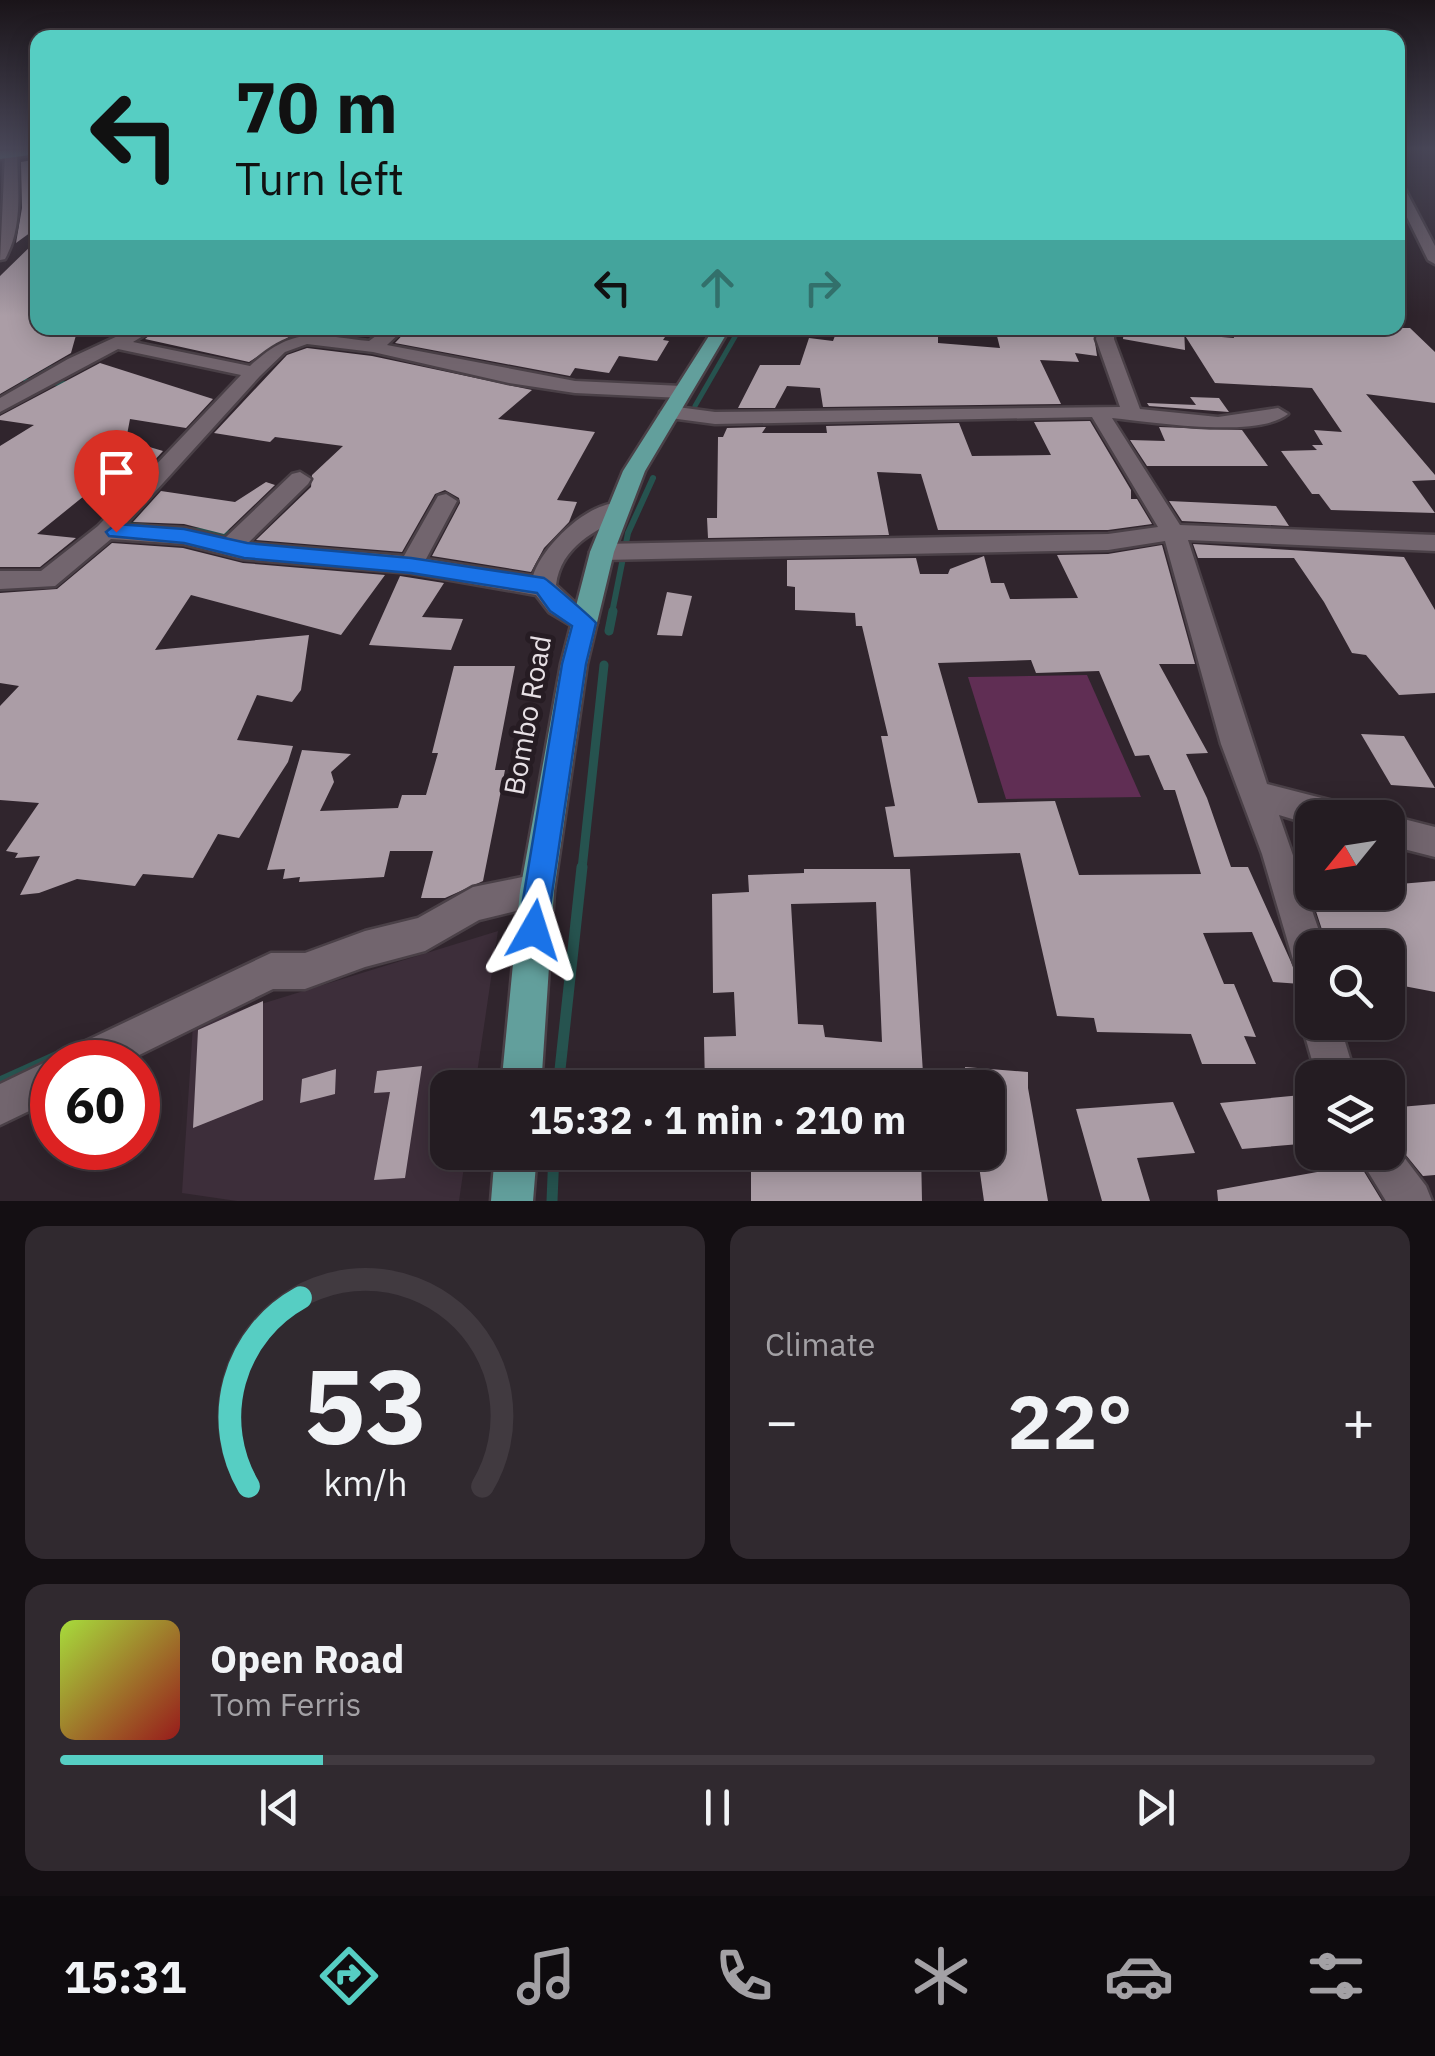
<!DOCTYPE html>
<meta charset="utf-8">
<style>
:root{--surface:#241c22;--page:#30292f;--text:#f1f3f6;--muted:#a3a1a5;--line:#413a40;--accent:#56cec3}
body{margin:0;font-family:"IBM Plex Sans",sans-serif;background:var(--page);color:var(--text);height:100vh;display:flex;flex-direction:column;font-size:38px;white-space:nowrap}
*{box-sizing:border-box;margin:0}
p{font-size:32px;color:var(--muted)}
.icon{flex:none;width:55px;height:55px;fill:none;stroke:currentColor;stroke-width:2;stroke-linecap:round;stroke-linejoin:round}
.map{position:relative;height:1201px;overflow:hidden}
.sheet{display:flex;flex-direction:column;gap:25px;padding:25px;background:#140f13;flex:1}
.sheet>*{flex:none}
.banner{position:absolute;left:30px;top:30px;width:1375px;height:305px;border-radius:20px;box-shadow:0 5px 25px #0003,0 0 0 2px var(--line);background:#56cec3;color:#111;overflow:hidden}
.needle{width:65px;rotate:240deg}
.buttons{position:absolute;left:1295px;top:800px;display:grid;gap:20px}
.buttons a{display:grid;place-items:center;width:110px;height:110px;border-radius:20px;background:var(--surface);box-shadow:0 5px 25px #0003,0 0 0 2px var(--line);font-size:50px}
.speed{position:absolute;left:30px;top:1040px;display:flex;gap:20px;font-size:50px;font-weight:700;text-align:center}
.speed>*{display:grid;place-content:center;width:130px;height:130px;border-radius:50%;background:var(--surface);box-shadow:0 5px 25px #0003,0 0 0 2px var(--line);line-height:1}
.speed .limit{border:15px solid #d22;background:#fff;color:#111}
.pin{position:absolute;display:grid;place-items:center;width:85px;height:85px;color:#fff;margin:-102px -42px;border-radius:50% 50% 50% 0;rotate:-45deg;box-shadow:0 0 10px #0007}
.pin .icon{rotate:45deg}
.me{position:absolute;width:110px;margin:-55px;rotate:6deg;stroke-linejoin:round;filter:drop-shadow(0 0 8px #0008)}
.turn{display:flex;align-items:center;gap:35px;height:210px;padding:0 40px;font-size:45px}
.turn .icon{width:130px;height:130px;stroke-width:2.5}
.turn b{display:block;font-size:70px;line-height:85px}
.lanes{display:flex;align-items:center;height:95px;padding:0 40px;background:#0003;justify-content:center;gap:50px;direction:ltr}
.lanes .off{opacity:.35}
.big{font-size:75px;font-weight:700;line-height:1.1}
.sheet .card{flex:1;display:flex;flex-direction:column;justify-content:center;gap:15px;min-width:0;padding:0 35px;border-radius:20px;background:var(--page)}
.sheet .dial{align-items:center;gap:0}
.dial svg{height:260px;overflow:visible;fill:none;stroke:var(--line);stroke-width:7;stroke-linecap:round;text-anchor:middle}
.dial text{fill:var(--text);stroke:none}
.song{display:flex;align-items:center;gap:30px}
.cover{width:120px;height:120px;border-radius:15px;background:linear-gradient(135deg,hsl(80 70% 55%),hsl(0 70% 35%))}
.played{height:10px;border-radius:5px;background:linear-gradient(90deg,var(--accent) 20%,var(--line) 20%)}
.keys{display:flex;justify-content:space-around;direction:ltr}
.heat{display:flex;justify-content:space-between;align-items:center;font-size:55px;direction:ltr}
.sheet .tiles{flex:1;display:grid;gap:25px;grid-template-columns:1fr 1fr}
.card:last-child{grid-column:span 2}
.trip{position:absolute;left:430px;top:1070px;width:575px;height:100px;border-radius:20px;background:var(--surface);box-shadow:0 5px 25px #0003,0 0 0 2px var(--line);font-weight:700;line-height:100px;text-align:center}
.menu{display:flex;height:160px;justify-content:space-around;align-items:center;background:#0e0b0e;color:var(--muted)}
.menu .icon{width:70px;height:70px}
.menu .on{color:var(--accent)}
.menu b{font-size:45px;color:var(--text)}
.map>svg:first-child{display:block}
.built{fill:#3d2e3a}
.green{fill:#602e54}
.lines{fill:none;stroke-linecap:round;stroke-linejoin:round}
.stream-far4{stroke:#26534f;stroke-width:4}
.stream-far3{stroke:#26534f;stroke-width:5}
.stream-far2{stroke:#26534f;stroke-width:6}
.stream-far1{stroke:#26534f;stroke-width:9}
.stream{stroke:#26534f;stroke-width:11}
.building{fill:#ab9da6;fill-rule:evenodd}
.minor-casing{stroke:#4a4047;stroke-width:5}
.major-casing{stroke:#4a4047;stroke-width:5}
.minor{fill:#72656e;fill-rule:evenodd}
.major{fill:#629f9c;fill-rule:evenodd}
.route{fill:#1a73e8;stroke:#114b97;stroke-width:2.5}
.labels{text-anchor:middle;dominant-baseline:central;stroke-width:10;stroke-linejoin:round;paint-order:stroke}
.street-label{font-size:28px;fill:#e7e0e5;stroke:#261c23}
</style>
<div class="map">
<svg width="1435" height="1201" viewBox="0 0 1435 1201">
<rect width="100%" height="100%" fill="#30252d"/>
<path class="built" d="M498,931L475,1087L448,1088V1152L466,1153L459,1201H237L182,1193L193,1025Z"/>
<path class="green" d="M1087,675L1141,797L1006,799L968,677Z"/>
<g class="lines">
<path class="stream-far4" d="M0,148H4"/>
<path class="stream-far3" d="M26,381L69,384
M0,399L52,368
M695,406L740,328"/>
<path class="stream-far2" d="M126,518L122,522L126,525L236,534
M612,613L628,533L653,478"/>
<path class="stream-far1" d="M609,631L613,611
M582,869L604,665"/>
<path class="stream" d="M0,1082L78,1047
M558,1088L582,867
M552,1201L554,1152"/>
</g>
<path class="building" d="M38,159V227L16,243L22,208L21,162Z
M38,239V328H78L71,353L0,394V276Z
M159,328H381L368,337L320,332L292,335L249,362L145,339Z
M409,328H619L667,334L663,340L669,341L657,361L619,356L609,373L575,368L570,376L395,343Z
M838,328L938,336V343L1000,348L995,328H1093L1097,356L1075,353L1079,362L1040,360L1061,404L823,407L820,388L787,386L775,408H738L760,365H800L809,338L833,341Z
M1124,328H1184L1185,350L1123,339Z
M1232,328H1410L1435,352V403L1366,394L1435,475V480L1412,481L1435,513L1331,510L1319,494H1312L1281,451L1317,450L1312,445H1323L1314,430L1342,432L1312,388L1215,383L1184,334L1234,338Z
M307,348L372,356L532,390L498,419L595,432L557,500L577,502L569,522L544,548L531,572L432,556L460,503L459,498L445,490L435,494L402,552L256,540L311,487L312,475L343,446L275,437L270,442L214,433L287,355Z
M100,363L213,399L186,428L130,419L126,440L163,451L118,500L84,496L37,534L76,538L40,567H0V446L34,425L0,420V416Z
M1190,397L1219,398L1229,412L1149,406L1147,403L1196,405Z
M1090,421L1131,490V499H1137L1152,524L1108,530H938L921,474L877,472L889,535L708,538L707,518H717L718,437H723L727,428L766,427L762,433H827L826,426L959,423L972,456L1051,455L1034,422Z
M1159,427L1242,430L1268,466H1147L1130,440L1165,441Z
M266,482L275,485L224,534L184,524L133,522L161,491L235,502Z
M1169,501L1276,506L1289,526L1182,521Z
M112,543L183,548L243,563L385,575L341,635L191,595L155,650L309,635L301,690L292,702L257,695L237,740L293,746L288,762L239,838L218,834L193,878L143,874L135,886L77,879L39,893L20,895L40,856L15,858L18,853L6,851L39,803L0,800V706L19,686L0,683V593L57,589Z
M1193,544L1404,557L1435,610V693L1399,695L1366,655L1352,653L1324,602L1294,558H1198Z
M1162,545L1195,664H1159L1208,753L1186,754L1207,798L1231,867H1248L1301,984L1273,982L1252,932L1203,933L1224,984H1234L1256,1037L1244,1036L1256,1064H1202L1191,1034L1097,1032L1094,1018L1057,1016L1020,853L894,857L885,807L895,806L881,736H888L862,626H856L855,613L795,610V587L787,586V560L916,558L920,574H948L950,569L984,556L991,583H1004L1010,599L1078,598L1057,555L1108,554ZM1031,660L1036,673L1099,671L1135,756L1149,755L1164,790H1175L1201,874L1079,875L1055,801L978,803L938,663Z
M400,576L444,583L422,617L463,619L451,650L369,645Z
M667,592L692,596L682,636L657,635Z
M454,666H515L495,770H505L483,881L445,898H421L433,851H390L384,877L299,882L300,877L283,879L285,869L267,870L302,750L351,754L331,772L334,782L320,811L398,808L402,795H426L438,753H432Z
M1361,734L1404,736L1435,788L1391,785Z
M804,869H910L923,1073H920V1088H705L704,1037L736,1036L734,992L713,993L712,894L749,892L748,875L804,873ZM876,902L882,1042L825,1037L823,1025L798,1024L791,904Z
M1435,881V992L1388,983V948H1328L1311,896L1343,902L1340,892H1388V885Z
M263,1001V1100L193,1128L198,1030Z
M422,1066L405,1178L374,1180L390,1092L374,1093L377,1071Z
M965,1067L1028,1072V1088L1048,1201H984L977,1152H988V1088H968Z
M336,1069L335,1094L300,1103L302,1079Z
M1312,1094V1143L1242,1149L1220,1103Z
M1173,1102L1195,1153L1137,1158L1150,1201H1102L1076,1109Z
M1435,1104V1175L1423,1176L1388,1133V1108Z
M751,1152H921L922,1201H751Z
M1343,1152H1352L1382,1201H1218L1217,1190L1345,1167Z"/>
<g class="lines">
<defs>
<path id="minor" d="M11,150L17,154C18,190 23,227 5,259L0,260L5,154Z
M1398,183L1404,187L1435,246V264L1428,260L1398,199Z
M135,328H156L133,342L250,366C294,325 315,335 369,341L387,328H405L387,345L575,381L682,386L691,392L682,398L575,393L509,383L373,352L307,344L285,352L260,376L125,525L184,528L225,538L292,474L300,472L311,479L308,484L248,543L404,556L438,496L446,494L457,501L426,559L533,576C542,546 593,495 627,504L630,509L627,514C595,531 561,546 556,585L597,623L593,630L584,633L549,612L536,595L411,573L243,559L184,544L111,539L55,586L0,589V571H41L98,526L241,375L118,349L0,412V398L68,359Z
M1098,328H1114V339L1140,409L1218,417L1278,408L1288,414C1257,439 1152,422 1112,418L1180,525L1435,535V551L1188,540L1267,784L1341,803L1352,808L1357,818H1312V825L1279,815L1325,948H1312V981L1299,976L1294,963L1262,854L1221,744L1165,541L1108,550L602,560L590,552L602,544L1108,534L1158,527L1092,417L715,424L670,418L660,412L670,406L715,412L1120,407L1096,339Z
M1388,815L1435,827V857L1388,845V818H1382Z
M537,874L549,879L554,891L549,903L479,920L425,951L365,967L305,989H273L125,1062H66L71,1048L271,953H305L365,931L418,918L473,887Z
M1312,1006V1022H1339L1356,1078H1317L1301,1022L1307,1009Z
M52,1059L60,1062H52V1100L0,1125V1084Z
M1388,1136L1426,1186L1432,1201H1386L1356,1152H1388Z"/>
<path id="major" d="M38,148V154L0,159V151Z
M714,328H730L645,471L614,552L587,664L554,891L541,1088H501L520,891L561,664L590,552L623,471Z
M495,1152H537L533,1201H491Z"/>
</defs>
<use href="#minor" class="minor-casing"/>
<use href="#major" class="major-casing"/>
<use href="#minor" class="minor"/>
<use href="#major" class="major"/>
</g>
<linearGradient id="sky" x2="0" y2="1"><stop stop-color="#1a1419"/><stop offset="0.47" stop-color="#484657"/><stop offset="1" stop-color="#484657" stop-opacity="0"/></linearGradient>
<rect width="1435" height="316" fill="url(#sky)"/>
<path class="route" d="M116,524L184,529L247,543L411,558L544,578C548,580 592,618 596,623L586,664L545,941L534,946L523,941L518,930L562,664L572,626L550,611L537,593L411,573L244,558L184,543L109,536L106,532Z"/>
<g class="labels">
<g class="street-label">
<text transform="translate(527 715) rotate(-80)">Bombo Road</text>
</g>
</g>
</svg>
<div class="buttons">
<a><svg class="needle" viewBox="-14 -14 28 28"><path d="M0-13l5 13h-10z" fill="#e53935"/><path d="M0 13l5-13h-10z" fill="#a3a1a5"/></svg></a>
<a><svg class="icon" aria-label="search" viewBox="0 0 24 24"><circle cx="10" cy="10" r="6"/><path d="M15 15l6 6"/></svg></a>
<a><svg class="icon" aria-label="layers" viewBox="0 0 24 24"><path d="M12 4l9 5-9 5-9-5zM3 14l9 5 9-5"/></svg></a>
</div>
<div class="speed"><div class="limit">60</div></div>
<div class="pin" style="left:116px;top:532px;background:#d93025"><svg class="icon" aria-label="arrive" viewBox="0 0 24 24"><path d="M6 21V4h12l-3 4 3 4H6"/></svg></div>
<svg class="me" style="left:534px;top:930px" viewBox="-20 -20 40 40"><path d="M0-17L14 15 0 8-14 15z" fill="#1a73e8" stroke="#fff" stroke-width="4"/></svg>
<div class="trip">15:32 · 1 min · 210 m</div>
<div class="banner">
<div class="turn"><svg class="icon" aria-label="left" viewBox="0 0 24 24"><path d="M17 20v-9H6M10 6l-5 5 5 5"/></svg><div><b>70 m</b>Turn left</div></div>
<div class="lanes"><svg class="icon" aria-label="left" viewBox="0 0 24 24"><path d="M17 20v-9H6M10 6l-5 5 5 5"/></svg><svg class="icon off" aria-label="ahead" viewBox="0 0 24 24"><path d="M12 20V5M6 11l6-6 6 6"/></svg><svg class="icon off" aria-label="right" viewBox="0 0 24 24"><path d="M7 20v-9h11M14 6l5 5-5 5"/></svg></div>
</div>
</div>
<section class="sheet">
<div class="tiles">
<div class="card dial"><svg viewBox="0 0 100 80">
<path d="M14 69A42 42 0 1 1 86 69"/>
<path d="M14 69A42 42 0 0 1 30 11" stroke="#56cec3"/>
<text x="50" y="56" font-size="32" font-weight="700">53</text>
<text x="50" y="72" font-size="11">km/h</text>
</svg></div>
<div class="card"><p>Climate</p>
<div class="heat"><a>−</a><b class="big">22°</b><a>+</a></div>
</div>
<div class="card">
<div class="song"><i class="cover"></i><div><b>Open Road</b><p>Tom Ferris</p></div></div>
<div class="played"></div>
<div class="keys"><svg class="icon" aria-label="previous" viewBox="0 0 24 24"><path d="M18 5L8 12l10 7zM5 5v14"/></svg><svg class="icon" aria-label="pause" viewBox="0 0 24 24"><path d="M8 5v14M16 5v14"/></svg><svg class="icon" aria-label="next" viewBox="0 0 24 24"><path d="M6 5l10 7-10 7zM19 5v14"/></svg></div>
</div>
</div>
</section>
<nav class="menu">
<b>15:31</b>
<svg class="icon on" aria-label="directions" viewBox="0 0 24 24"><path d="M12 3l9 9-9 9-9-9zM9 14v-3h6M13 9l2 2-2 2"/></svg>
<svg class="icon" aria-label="music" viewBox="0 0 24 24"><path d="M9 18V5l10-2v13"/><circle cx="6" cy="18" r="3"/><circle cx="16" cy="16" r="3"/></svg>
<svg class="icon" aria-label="phone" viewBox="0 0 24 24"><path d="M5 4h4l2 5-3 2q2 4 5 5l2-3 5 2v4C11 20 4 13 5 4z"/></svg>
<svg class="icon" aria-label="climate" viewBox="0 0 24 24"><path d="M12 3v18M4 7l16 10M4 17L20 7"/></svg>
<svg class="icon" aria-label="car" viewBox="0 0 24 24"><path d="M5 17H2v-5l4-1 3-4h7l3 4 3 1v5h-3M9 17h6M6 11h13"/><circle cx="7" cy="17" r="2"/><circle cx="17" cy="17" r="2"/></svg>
<svg class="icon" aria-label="filters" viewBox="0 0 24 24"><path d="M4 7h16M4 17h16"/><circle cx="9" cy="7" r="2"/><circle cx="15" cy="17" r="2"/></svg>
</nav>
